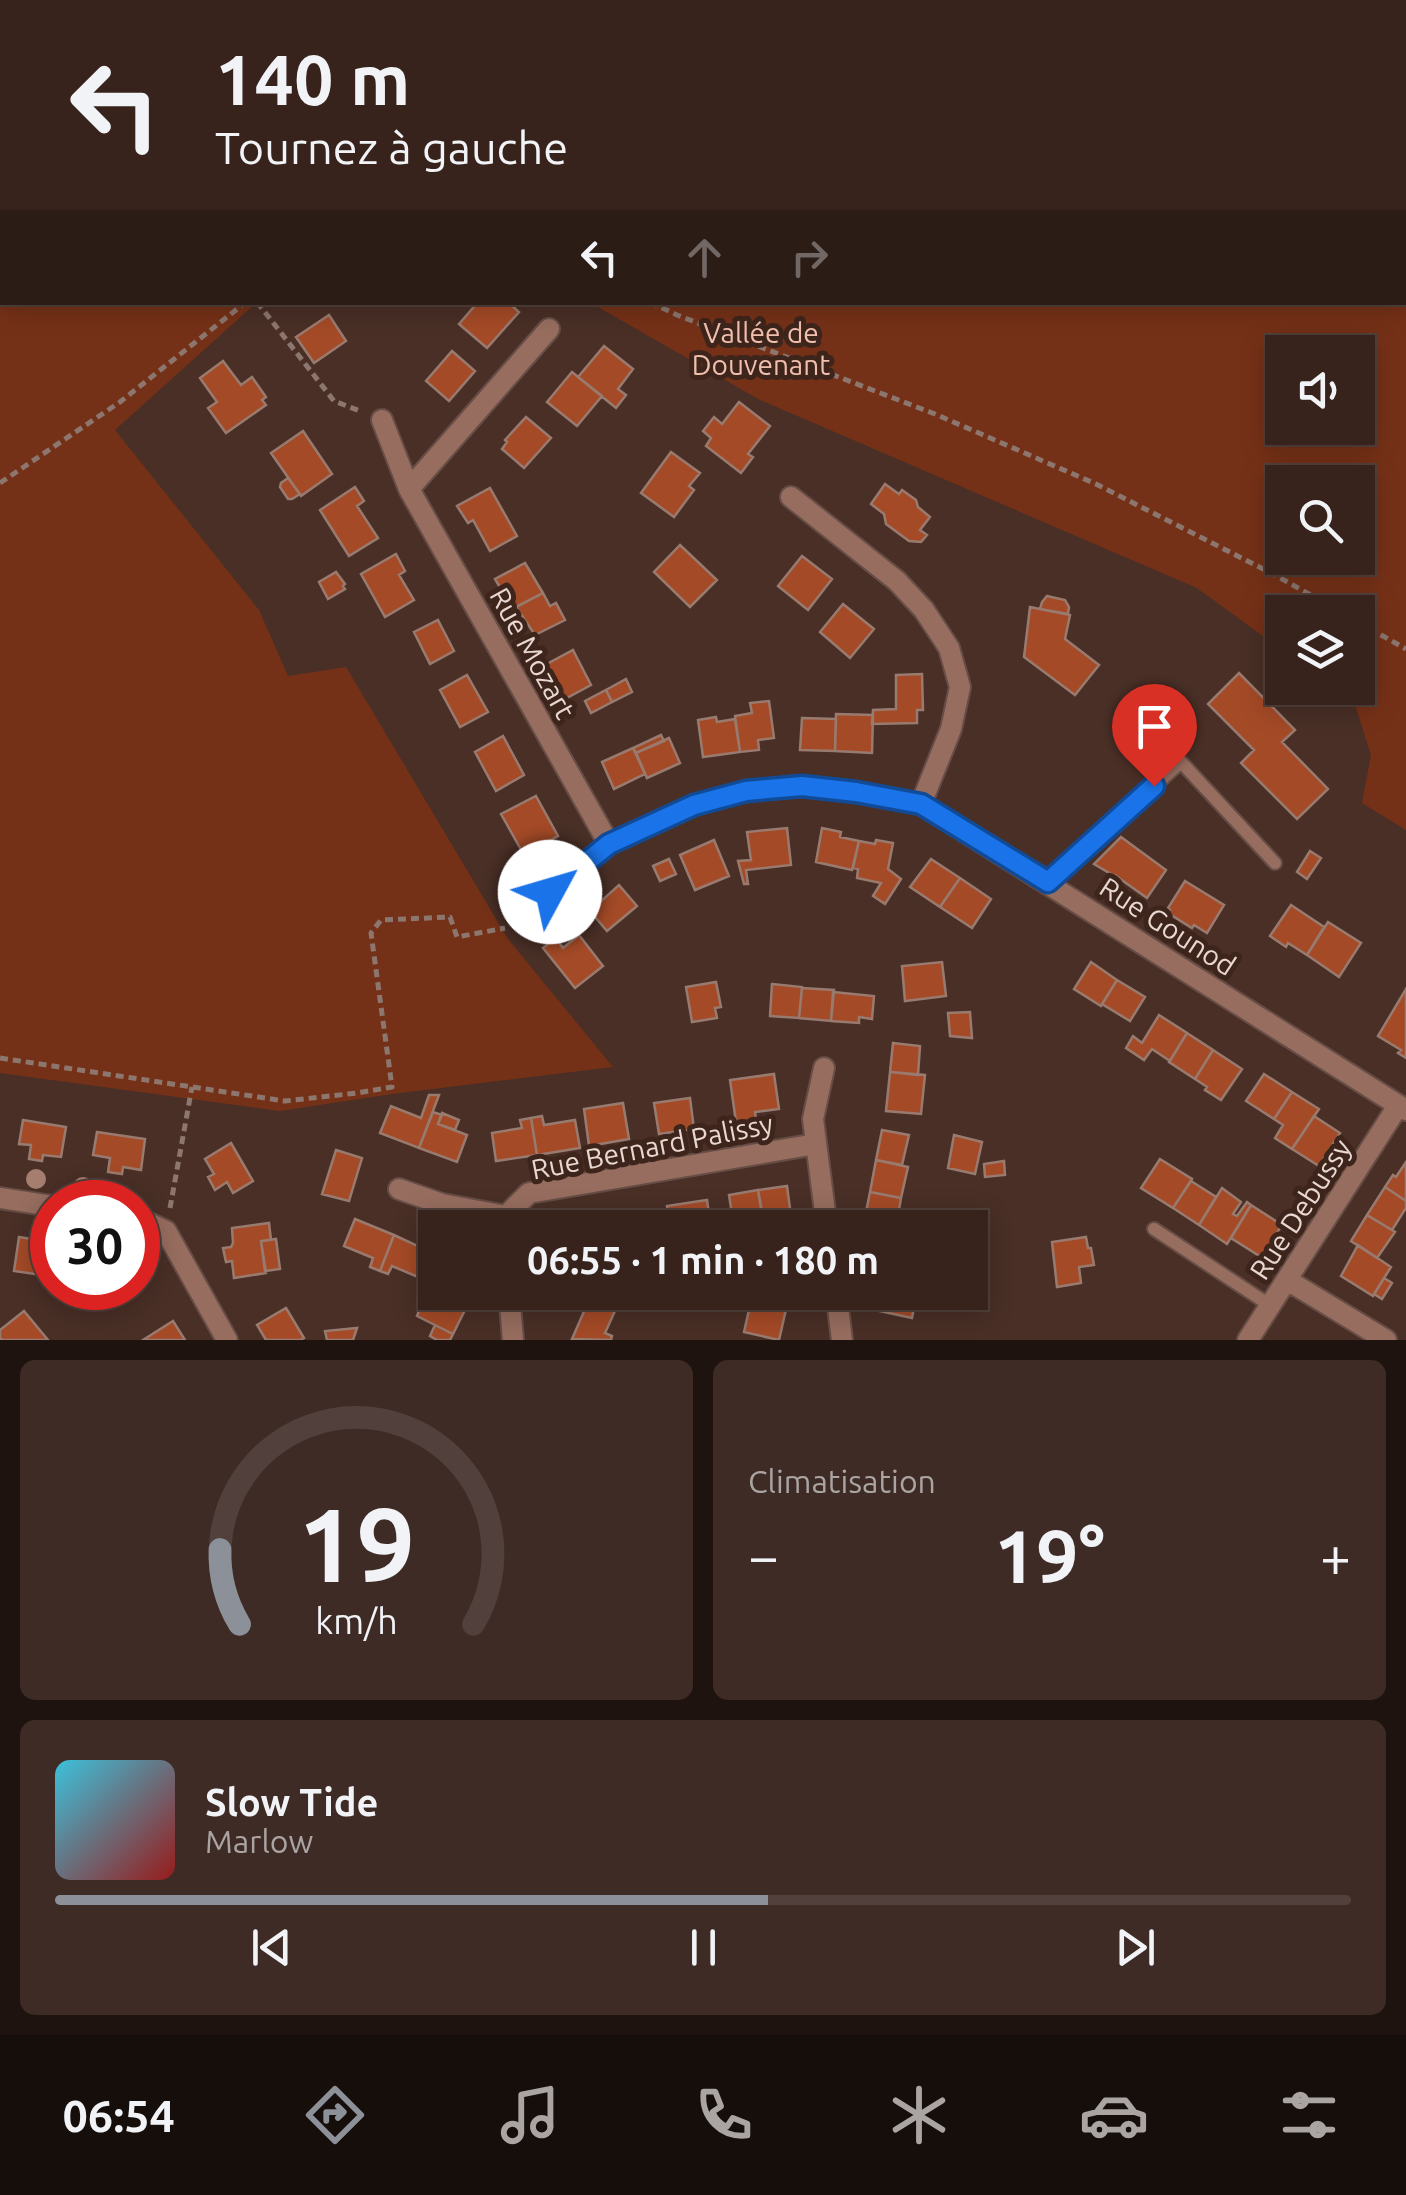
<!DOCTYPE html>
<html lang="fr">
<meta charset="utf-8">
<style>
:root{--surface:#37231c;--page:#3e2b25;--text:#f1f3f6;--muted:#aaa4a3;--line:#51403b;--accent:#8c9099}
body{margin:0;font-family:Ubuntu,sans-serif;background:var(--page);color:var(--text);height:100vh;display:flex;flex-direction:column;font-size:38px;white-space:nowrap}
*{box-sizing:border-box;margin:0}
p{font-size:32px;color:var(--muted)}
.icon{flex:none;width:55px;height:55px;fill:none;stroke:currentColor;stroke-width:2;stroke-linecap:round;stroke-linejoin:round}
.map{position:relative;height:1340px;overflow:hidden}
.details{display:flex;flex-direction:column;gap:20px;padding:20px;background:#1e130f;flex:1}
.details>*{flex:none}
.guide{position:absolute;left:0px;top:0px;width:1408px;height:305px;box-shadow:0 5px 25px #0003,0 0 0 2px var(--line);background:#37231c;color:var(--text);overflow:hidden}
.fabs{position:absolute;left:1265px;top:335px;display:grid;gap:20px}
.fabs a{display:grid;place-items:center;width:110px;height:110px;border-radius:0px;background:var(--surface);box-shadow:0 5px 25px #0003,0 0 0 2px var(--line);font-size:50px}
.speed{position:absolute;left:30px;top:1180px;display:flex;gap:20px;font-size:50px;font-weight:700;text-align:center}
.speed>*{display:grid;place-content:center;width:130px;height:130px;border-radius:50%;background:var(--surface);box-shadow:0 5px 25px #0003,0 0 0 2px var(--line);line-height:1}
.speed .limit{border:15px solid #d22;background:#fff;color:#111}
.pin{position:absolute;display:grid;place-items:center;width:85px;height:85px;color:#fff;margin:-102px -42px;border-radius:50% 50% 50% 0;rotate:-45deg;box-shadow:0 0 10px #0007}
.pin .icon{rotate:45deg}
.me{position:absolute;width:110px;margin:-55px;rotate:51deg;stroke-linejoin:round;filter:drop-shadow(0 0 8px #0008)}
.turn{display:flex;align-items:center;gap:35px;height:210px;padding:0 50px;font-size:45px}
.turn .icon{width:130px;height:130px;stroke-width:2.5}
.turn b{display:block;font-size:70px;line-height:85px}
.lanes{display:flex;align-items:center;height:95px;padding:0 50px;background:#0003;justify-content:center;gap:50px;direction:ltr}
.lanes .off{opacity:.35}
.big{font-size:75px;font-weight:700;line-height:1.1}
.details .tile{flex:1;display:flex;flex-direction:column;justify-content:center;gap:15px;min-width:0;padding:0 35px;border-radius:15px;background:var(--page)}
.details .dial{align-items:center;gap:0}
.dial svg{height:260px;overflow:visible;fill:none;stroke:var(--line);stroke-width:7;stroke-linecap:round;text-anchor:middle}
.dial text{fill:var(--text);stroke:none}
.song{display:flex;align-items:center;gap:30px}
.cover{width:120px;height:120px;border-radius:15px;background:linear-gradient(135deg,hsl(190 70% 55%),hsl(0 70% 35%))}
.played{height:10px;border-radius:5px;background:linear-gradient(90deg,var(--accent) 55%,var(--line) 55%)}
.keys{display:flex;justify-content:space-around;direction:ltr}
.heat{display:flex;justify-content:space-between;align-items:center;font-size:55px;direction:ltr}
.details .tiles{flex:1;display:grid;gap:20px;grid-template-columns:1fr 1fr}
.tile:last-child{grid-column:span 2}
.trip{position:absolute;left:418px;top:1210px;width:570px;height:100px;border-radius:0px;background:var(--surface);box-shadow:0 5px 25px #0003,0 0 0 2px var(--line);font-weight:700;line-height:100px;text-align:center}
.tab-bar{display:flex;height:160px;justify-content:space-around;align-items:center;background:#160e0b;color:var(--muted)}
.tab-bar .icon{width:70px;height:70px}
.tab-bar .current{color:var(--accent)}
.tab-bar b{font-size:45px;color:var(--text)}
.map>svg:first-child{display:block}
.green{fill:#753117;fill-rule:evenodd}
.building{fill:#a44a27;stroke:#997a6f;stroke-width:2.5}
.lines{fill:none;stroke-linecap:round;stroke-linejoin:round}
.lane-casing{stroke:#664d45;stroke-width:16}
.street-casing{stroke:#664d45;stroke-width:24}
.path{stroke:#8c766e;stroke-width:5;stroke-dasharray:8 5;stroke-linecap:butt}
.lane{stroke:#976d5f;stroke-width:12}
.street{stroke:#976d5f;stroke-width:20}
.tree{fill:#a57e70}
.route-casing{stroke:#114b97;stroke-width:25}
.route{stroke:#1a73e8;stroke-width:18}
.labels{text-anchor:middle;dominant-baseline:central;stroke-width:10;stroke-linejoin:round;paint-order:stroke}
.park-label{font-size:28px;fill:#f1bfad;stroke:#3e251c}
.street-label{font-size:28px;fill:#e9d8d2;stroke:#3e251c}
</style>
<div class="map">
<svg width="1406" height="1340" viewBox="0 0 1406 1340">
<rect width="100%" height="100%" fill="#492f26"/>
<path class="green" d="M0,0H1406V830L1362,803L1371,755L1354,702L1334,688H1358V612H1282V650L1197,588L760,400L591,303L1405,302V2H2V302L256,303L115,430L259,610L288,676L346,667L508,939L613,1067L392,1094L280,1111L0,1073ZM1282,352H1358V428H1282ZM1282,482H1358V558H1282Z"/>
<path class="building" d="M478,302H508L519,312L487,348L459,324Z
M329,315L346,341L314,363L296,337Z
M604,346L633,369L618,389L626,395L616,408L578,377Z
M452,351L475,371L449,401L426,381Z
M223,361L241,385L252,377L266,397L262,400L266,405L226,433L208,408L217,402L200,378Z
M572,372L602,396L577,426L547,402Z
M739,402L770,426L748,454L753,457L741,473L706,446L711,438L703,431L714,417L722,424Z
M526,417L551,438L524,468L502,449L507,442L505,440Z
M303,431L332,474L301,496L271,453Z
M671,452L700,473L689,486L694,490L674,517L641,493Z
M288,478L300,494L292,499H288L280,487L281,483Z
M885,484L899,494L902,490L916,500L918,507L930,517L920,530L927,535L921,542L909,541L886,524L884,514L871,504Z
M355,487L364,501L357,506L378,538L349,556L320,510Z
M490,488L517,536L490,551L473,520L468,523L457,506Z
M680,545L717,580L690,607L654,572Z
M396,554L405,571L399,575L414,600L385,617L361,574Z
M802,556L832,579L808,610L778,586Z
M525,563L543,593L516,607L509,595L505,596L495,579Z
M336,572L345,584L343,586L345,589L328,599L319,582Z
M543,593L550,606L556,603L565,620L535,635L516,607Z
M1047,596L1065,600L1069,607L1068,614L1040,609L1042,602Z
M843,604L874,629L850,658L820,632Z
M1030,607L1070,615L1065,639L1099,665L1075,695L1024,657Z
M438,620L454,651L430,664L414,632Z
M573,650L591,685L563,700L545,665Z
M1239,673L1295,730L1282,742L1328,789L1297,819L1241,763L1254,750L1208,704Z
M922,674L923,710H917V723L872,724L873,710L896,709V675Z
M467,675L488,712L460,727L440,690Z
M626,679L632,692L612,702L606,690Z
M606,690L612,702L591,713L585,701Z
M769,701L774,738L758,740L759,750L740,752L735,716L752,713L750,703Z
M836,714L873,715L872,753L835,751Z
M716,717L717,722L735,719L740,752L703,757L698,720Z
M802,718L836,719L835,751L800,750Z
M661,735L664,741L636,753L633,748Z
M503,736L524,775L496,791L475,752Z
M669,738L680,763L647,778L636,753Z
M633,748L645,774L614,789L602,762Z
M536,796L558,836L524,855L501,814Z
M787,828L791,865L746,870L748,884H744L738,861L751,860L747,832Z
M822,828L841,832L840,837L859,841L852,870L816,862Z
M1121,837L1166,870L1147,898L1116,876V877L1094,864Z
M714,840L729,876L695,890L680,855Z
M876,840L893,843L888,869L901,879L885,904L873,896L881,883L857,878L858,869L853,868L859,841L875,844Z
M1310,851L1321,858L1307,879L1297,872Z
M669,859L676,874L660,881L653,866Z
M931,859L960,878L940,907L910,887Z
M960,878L991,899L972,928L940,907Z
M1185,881L1224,905L1207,933L1194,925L1192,928L1168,913L1170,910L1168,908Z
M619,885L637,906L607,931L590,911Z
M1291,905L1324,927L1307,955L1288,943L1286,947L1270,936Z
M1328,922L1361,943L1339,977L1307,955Z
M579,935L603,966L575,988L543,948L556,938L563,948Z
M942,962L946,996L905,1001L902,966Z
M1091,962L1117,980L1101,1006L1074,989Z
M1117,980L1145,997L1130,1021L1102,1004Z
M716,982L721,1007L715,1008L717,1018L692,1022L686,987Z
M772,984L802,987L799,1018L770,1016Z
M802,988L834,990L831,1021L799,1018Z
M1406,989V1058L1398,1053L1401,1050L1378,1036Z
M833,992L874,996L872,1019L859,1017V1023L831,1021Z
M970,1012L972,1038L950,1036L948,1013Z
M1159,1015L1187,1033L1170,1061L1152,1049L1144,1060L1126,1048L1133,1036L1142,1043Z
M1187,1033L1213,1050L1195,1079L1169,1062Z
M893,1043L920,1046L918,1075L890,1072Z
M1213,1050L1242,1069L1221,1100L1205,1090L1207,1087L1195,1079Z
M890,1072L925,1075L921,1114L886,1111Z
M774,1074L779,1109L755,1112L756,1119L736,1122L730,1080Z
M1264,1074L1292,1092L1274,1119L1246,1101Z
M1292,1092L1319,1109L1292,1149L1275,1138L1283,1125L1274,1119Z
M429,1095H439L419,1148L380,1133L391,1106L421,1118Z
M690,1098L694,1129L659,1134L654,1103Z
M623,1103L629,1139L589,1146L584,1109Z
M433,1112L442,1115L438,1124L467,1135L457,1162L419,1148Z
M442,1113L459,1120L455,1130L438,1124Z
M542,1116L544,1125L575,1120L580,1148L537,1155L531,1118Z
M1314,1116L1340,1133L1319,1166L1292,1149Z
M531,1118L537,1155L496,1161L492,1133L522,1128L520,1120Z
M23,1120L66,1127L61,1157L43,1155L42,1161L29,1159L31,1145L19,1144Z
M882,1130L909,1135L902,1165L876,1160Z
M97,1132L145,1139L141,1170L123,1167L122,1174L108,1172L110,1158L93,1155Z
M954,1135L982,1142L975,1174L948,1168Z
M231,1143L253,1181L233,1193L227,1182L215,1190L208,1177L214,1174L205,1159Z
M336,1150L362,1158L349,1201L322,1194Z
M1160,1159L1192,1179L1173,1208L1141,1188Z
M876,1160L908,1167L901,1198L870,1192Z
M1004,1161L1005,1175L985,1177L984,1164Z
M1406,1162V1201L1385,1187L1393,1175L1396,1177Z
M1191,1181L1216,1197L1199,1225L1173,1208Z
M787,1186L792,1223L786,1224L787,1228L764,1227L758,1190Z
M1385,1187L1406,1201V1208L1392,1230L1367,1215Z
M1222,1188L1241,1202L1233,1214L1237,1216L1247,1202L1251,1205L1227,1244L1199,1225Z
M758,1190L764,1222L734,1227L729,1195Z
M870,1192L901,1198L896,1228L864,1222Z
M707,1200L711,1228H670L667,1206Z
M1251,1205L1282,1225L1261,1257L1231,1238Z
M640,1211L643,1228H598L596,1218Z
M1367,1215L1395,1232L1377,1258L1351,1241Z
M596,1218L598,1228H554V1226Z
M355,1219L394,1235L380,1271L370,1267L373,1258L344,1246Z
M269,1223L271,1240L261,1241L266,1273L234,1278L232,1261L226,1262L223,1248L231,1247L233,1243L232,1228Z
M394,1235L435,1254V1270L430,1282L392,1266L388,1274L380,1271Z
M19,1237L32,1239L31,1242L52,1246L49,1276L14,1271Z
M1086,1237L1088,1248H1091L1094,1265L1079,1267L1081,1283L1057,1287L1052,1242Z
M276,1239L280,1269L265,1271L261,1241Z
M1358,1245L1391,1267L1373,1296L1341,1276Z
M1384,1278L1392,1283L1382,1299L1374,1294Z
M80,1288H124L122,1300L79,1293Z
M442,1292H466L472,1296L453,1334L417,1316L425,1295L438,1300Z
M753,1292H790L779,1340L744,1332Z
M879,1292H917L912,1318L875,1310Z
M589,1300L615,1311L605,1333L612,1336L611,1340L572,1339Z
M286,1308L304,1338L300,1340H266L257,1325Z
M24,1311L48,1340H2L0,1338V1330Z
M173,1321L185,1340H143Z
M435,1325L453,1334L450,1340H437L430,1336Z
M357,1328L353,1340H327L325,1331Z"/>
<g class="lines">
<defs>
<path id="lane" d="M1048,882L1181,762L1275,863
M1154,1229L1271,1306"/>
<path id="street" d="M382,420L409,489L609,844
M409,489L549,329
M791,497L897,581L924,610L949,648L960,687L951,729L921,804
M521,916L609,844L694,805L746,791L802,786L856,792L921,804L1406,1110
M824,1068L813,1119L827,1228
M399,1189L442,1204L506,1216
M0,1198L52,1206
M138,1218L166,1231L227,1340
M505,1228L506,1216L529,1193L816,1144
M1287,1280L1386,1340
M509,1292L513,1340
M836,1292L842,1340
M1248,1340L1398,1106"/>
</defs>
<use href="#lane" class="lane-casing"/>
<use href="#street" class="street-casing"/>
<path class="path" d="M195,0L198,2
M399,0L400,2
M257,302L334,401L360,411
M650,302L677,315L935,414L1096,484L1275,575L1341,612
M0,483L120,402L246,302
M1358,622L1406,649
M0,1058L285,1101L357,1093L392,1087L371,933L381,920L450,917L457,937L505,928
M170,1208L192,1087"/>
<use href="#lane" class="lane"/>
<use href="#street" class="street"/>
</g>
<g class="tree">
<circle cx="36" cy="1179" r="10"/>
<circle cx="83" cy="1187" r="10"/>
</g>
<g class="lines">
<defs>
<path id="route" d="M550,892L609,844L694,805L746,791L802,786L856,792L921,804L1048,882L1154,786"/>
</defs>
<use href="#route" class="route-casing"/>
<use href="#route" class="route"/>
</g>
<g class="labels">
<g class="park-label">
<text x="761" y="332">Vallée de<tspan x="761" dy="32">Douvenant</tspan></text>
</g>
<g class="street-label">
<text transform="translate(533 653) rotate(61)">Rue Mozart</text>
<text transform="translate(1168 926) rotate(33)">Rue Gounod</text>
<text transform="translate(652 1146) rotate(-11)">Rue Bernard Palissy</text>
<text transform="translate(1300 1209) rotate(-57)">Rue Debussy</text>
</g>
</g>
</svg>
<div class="fabs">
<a><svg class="icon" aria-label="sound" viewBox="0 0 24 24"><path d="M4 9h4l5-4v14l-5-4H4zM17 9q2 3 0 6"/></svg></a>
<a><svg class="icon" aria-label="search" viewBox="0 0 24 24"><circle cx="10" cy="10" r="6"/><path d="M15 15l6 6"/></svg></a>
<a><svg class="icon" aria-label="layers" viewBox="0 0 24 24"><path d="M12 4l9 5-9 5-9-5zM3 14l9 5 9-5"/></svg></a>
</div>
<div class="speed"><div class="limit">30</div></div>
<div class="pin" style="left:1154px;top:786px;background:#d93025"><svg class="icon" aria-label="arrive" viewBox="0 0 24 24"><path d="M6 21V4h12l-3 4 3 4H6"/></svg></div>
<svg class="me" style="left:550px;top:892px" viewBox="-20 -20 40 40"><circle r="19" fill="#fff"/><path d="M0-13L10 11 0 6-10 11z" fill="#1a73e8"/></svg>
<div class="trip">06:55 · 1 min · 180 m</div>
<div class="guide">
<div class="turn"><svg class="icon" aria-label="left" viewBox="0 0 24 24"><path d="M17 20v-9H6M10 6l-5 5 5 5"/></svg><div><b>140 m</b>Tournez à gauche</div></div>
<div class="lanes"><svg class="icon" aria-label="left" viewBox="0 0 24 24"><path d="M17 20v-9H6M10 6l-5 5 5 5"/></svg><svg class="icon off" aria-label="ahead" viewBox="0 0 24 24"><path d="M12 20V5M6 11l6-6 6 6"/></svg><svg class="icon off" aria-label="right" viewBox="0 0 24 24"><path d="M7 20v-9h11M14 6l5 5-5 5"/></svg></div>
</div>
</div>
<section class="details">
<div class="tiles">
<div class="tile dial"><svg viewBox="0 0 100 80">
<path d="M14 69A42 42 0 1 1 86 69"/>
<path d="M14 69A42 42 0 0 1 8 46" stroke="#8c9099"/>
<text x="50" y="56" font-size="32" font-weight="700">19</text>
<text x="50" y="72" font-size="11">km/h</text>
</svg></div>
<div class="tile"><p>Climatisation</p>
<div class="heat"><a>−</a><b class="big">19°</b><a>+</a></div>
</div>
<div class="tile">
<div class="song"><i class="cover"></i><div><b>Slow Tide</b><p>Marlow</p></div></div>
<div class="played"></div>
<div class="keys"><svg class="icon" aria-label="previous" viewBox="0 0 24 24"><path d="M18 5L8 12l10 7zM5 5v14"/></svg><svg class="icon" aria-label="pause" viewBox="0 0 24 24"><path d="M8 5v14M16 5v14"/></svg><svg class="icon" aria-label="next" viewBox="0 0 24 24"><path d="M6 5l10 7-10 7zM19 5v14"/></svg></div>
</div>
</div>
</section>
<nav class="tab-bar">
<b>06:54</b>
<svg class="icon current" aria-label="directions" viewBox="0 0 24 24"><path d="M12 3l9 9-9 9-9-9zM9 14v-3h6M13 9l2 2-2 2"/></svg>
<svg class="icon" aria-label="music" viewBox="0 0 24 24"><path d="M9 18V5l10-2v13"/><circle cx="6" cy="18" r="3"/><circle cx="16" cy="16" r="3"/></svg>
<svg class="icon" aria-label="phone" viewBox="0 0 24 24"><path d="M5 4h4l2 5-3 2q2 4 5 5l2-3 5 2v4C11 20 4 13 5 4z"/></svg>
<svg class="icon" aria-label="climate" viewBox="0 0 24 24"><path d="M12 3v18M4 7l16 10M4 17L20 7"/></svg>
<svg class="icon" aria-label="car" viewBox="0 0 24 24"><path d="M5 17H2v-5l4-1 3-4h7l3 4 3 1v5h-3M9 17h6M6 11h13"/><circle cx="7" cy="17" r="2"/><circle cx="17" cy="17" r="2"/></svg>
<svg class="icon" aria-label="filters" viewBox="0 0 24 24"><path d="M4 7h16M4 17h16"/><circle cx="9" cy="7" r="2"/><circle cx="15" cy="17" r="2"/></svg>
</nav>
